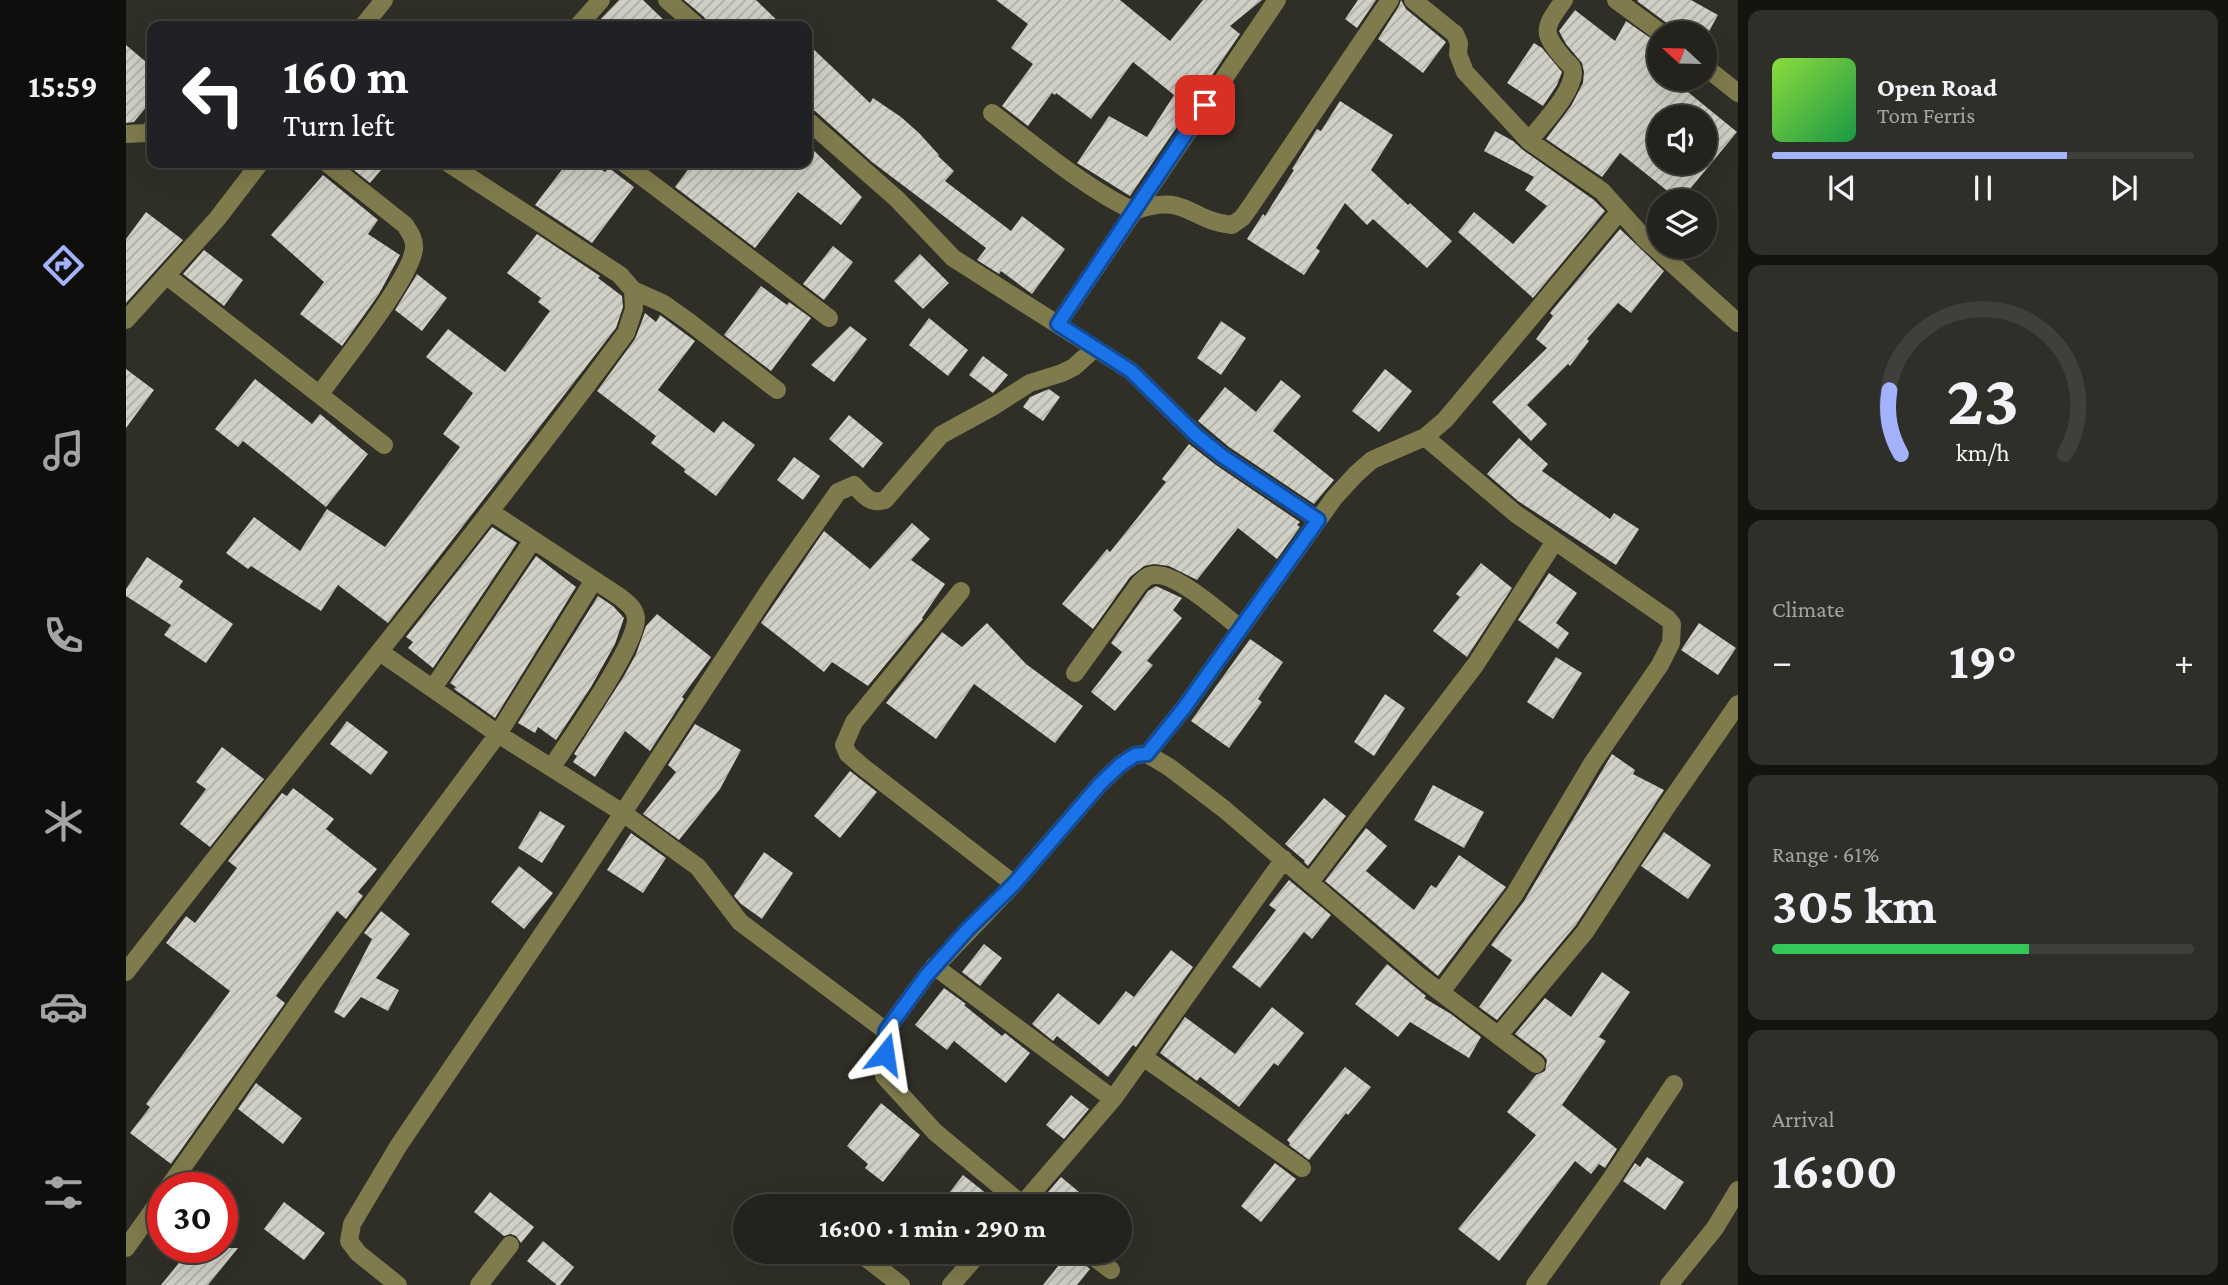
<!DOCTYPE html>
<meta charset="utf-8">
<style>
:root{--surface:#23221d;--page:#2f2f2a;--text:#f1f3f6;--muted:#a3a4a4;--line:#403f3b;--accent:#a2b2fd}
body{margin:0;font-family:"Crimson Pro",serif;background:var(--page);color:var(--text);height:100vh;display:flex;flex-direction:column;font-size:26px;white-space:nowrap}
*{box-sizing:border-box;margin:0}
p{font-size:23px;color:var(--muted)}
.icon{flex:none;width:38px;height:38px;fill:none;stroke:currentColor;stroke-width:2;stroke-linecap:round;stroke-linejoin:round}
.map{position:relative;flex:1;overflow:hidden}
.panel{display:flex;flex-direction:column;gap:10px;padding:10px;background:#131310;width:490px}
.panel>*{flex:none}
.hud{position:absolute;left:21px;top:21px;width:665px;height:147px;border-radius:14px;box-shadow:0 7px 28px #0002,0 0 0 2px var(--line);background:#202124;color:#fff;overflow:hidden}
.needle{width:46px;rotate:292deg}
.fabs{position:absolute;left:1521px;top:21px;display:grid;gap:14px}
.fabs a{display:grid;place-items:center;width:70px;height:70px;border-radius:50%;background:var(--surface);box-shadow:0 7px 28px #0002,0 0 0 2px var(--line);font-size:35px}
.speed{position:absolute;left:21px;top:1172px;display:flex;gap:14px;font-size:35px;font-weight:700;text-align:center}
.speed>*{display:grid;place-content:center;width:91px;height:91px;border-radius:50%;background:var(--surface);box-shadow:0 7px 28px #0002,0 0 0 2px var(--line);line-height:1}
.speed .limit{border:10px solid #d22;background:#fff;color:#111}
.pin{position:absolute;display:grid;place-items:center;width:60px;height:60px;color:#fff;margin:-30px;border-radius:14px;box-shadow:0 4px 10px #0006}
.me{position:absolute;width:77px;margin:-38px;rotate:15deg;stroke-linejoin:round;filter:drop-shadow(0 0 5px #0008)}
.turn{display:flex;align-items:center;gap:24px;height:147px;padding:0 21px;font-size:32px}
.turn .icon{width:91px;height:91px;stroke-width:2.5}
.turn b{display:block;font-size:49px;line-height:60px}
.big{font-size:52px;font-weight:700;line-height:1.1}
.panel .tile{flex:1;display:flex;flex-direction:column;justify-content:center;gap:10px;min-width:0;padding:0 24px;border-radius:14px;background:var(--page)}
.panel .dial{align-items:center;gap:0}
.dial svg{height:182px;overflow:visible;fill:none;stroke:var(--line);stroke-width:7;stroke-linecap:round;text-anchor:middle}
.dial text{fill:var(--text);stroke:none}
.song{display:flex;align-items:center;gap:21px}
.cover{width:84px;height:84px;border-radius:10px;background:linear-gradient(135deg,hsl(90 70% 55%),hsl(140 70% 35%))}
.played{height:7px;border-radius:4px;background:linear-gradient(90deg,var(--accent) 70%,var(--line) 70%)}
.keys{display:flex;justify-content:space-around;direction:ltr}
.heat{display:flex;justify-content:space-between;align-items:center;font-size:38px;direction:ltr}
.charge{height:10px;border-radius:5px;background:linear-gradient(90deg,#34c759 61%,var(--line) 0)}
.trip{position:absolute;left:607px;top:1194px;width:399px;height:70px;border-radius:35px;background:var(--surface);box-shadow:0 7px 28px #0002,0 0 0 2px var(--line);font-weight:700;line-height:70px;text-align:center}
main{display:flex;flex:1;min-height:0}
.dock{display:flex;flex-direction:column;width:126px;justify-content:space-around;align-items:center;background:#0e0e0c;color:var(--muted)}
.dock .icon{width:49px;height:49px}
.dock .active{color:var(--accent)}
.dock b{font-size:32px;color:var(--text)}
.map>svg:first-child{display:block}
.building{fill:url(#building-hatch);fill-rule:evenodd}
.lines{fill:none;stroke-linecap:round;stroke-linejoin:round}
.minor{stroke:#7f7b4c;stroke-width:18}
.route-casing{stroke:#114b97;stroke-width:18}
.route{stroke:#1a73e8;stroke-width:12}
</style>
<main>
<nav class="dock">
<b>15:59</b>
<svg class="icon active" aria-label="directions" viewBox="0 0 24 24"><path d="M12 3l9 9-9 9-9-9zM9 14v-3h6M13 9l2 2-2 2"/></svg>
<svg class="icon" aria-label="music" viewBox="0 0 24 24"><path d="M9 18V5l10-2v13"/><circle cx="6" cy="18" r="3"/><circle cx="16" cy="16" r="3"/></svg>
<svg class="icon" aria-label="phone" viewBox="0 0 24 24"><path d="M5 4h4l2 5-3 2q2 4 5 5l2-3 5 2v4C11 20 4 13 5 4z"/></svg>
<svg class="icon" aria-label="climate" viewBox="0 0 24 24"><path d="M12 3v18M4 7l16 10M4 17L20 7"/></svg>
<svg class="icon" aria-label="car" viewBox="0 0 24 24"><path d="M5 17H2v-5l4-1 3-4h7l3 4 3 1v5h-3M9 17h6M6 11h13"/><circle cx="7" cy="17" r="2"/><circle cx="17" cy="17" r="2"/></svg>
<svg class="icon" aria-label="filters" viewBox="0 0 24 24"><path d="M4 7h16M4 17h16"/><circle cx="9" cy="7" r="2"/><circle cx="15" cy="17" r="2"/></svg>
</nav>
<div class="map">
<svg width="1612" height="1285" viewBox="0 0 1612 1285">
<defs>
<pattern id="building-hatch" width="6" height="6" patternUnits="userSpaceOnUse" patternTransform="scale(1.75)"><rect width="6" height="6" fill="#d1d0c7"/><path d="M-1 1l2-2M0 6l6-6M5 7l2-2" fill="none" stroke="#aeada6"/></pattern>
</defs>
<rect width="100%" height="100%" fill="#2f2e27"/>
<path class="building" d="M493,0H517L544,26H468Z
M558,0H630L657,26H583L578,17Z
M870,0H994L1044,41L1077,0H1136L1104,26L1114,34L1004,196L951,163L983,116L1021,137L1048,95L1007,62L965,119L930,93L929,95L926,93L902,126L876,106L907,64L885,48L902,24Z
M1232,0H1250L1231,28L1219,19Z
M1275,0L1280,9L1320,42L1297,73L1252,39L1273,6Z
M1512,0H1565L1592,15L1582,33H1546L1542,24L1511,1Z
M1449,10L1489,41L1500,21L1533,44V79H1546L1611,132L1554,201L1494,153L1476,177L1420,139L1445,106L1457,83L1458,72L1456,63L1440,44L1433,31ZM1533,117H1578V163H1533Z
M681,43L744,103L747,98L775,117L793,133L813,155L812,156L828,171L819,181L885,231L896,216L939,249L906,294L875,271L873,274L851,260L860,248L746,162L689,111L681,109Z
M1408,43L1416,48L1436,72L1431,85L1417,106L1381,83Z
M0,45L26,67V100L8,122L0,123Z
M1214,101L1267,135L1245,170L1282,205L1284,203L1326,241L1301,268L1247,219L1241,225L1219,203L1190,248L1194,251L1178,275L1121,239L1137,214L1139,216L1168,170L1166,169L1191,129L1195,131Z
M1369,131L1387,141L1397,150L1468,200L1479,211L1407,298L1332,232L1348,212L1387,244L1421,206L1399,190L1408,177L1358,151Z
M681,135L687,140L682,145L736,197L715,225L672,192L629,248L549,187L567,163H681Z
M219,163H261L244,183Z
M441,163H466L479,172L483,168L508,187L466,243L409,205Z
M197,175L252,220L242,234L274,255L253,294L216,346L174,314L198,282L145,235Z
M20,212L57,240L0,303V239Z
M1494,229L1538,271L1505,313L1492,303L1461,339L1463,341L1444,366L1442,364L1401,405L1421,424L1405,441L1366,402L1421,348L1410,339L1427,316L1424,313Z
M411,234L474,276L472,278L496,296L497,307L490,328L262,623L212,585L195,611L125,566L122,569L100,553L128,517L174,551L201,509L259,547L334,447L317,434L347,393L300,357L322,329L379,372L424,311L412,302L415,298L381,273Z
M707,246L727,262L698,300L677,284Z
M78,250L117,280L98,306L57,274Z
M794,254L823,283L797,309L768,281Z
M291,274L321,298L296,331L269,310Z
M635,286L661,305L663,302L685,318L645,371L598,335Z
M519,313L530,322L534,315L569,341L532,390L588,433L597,421L629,445L590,496L558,472L559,469L525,443L530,436L471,391L509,339Z
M803,318L842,350L822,376L783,345Z
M1095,321L1120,338L1095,375L1071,358Z
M724,326L741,339L708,382L685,365Z
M857,356L882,375L867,393L843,375Z
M0,369L28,390L0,428Z
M1259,369L1286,391L1253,432L1226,411Z
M129,379L186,424L194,414L242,454L200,507L117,441L112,447L89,429Z
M1155,380L1175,396L1147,431L1208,480L1188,504L1103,447L1072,421L1099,387L1130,412Z
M923,389L934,397L917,421L897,407L904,397Z
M723,415L757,443L737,468L703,439Z
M1393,438L1422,464L1416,471L1484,519L1488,513L1513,529L1490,565L1392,501L1361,474Z
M1063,444L1090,465L1174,522L1171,525L1174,527L1151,559L1112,528L1071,580L1043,566L1028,564L1018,566L1004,577L967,629L936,604L981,549L984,552L1040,482L1036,479Z
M668,457L694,476L677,500L651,480Z
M786,523L804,539L785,560L819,584L796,618L797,619L742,686L706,662L698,672L635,623L698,531L744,569Z
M366,527L391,543L307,668L282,648L287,642L280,637Z
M410,556L450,587L369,718L328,689L330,687L324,683Z
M21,557L57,581L53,587L107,624L80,663L38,635L45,625L0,596V589Z
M1355,563L1386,588L1341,657L1307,631L1334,597L1330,594Z
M1423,573L1451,593L1430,623L1443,633L1432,649L1392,620Z
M1030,586L1056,598L1047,610L1056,618L1021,661L1027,665L989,711L965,692L996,652L985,643L1022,591Z
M472,596L487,606L498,618L489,644L465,687L430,740L412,727L409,733L392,723Z
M531,614L585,657L556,697L558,699L524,751L499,731L469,777L447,762L451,756L448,754L498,676L510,654L520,626Z
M861,623L900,664L957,706L929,743L848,684L810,739L760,703L816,632L836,647Z
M1573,623L1610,648L1592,675L1555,650Z
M1124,639L1157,662L1132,699L1136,702L1103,748L1065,721Z
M1430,657L1456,673L1427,719L1401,702Z
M1259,694L1279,708L1248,756L1228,742Z
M221,721L262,752L245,775L204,744Z
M569,724L615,750L594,789L553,840L517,814L550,772L542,765Z
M96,747L138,779L84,847L54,824L80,789L70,782Z
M1486,754L1509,770L1507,774L1538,790L1450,925L1371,1020L1353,1007L1386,960L1365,945L1398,901Z
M724,771L751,792L714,838L688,816Z
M1307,785L1358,812L1338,848L1288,820Z
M167,788L208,819L200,829L251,869L232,892L237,896L220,919L211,911L150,996L159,1003L45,1164L4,1133L24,1107L20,1104L104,991L40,943L60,916L69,923L111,868L102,861L156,793L161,796Z
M1198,798L1220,816L1182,866L1178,862L1179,861L1159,844Z
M414,811L439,826L416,863L392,848Z
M1240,828L1261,846L1240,871L1288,910L1305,885L1310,888L1333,855L1380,887L1312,976L1199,881Z
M1538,832L1585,865L1562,899L1515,866Z
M505,833L540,858L517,893L481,870Z
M638,852L667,873L636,919L615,904L608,896Z
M393,866L427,893L398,929L365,902Z
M1163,880L1205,915L1186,939L1178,932L1134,988L1106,967L1150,910L1143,905Z
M255,911L284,934L250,978L273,990L262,1011L235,997L218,1018L208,1012L246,939L238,933Z
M858,944L876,958L854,986L836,972Z
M1045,950L1067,967L1010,1047L1007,1045L982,1077L931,1036L927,1041L906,1024L932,993L973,1025L1000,991L1008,997Z
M1261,964L1300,996L1298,998L1325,1014L1355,1037L1343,1058L1284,1022L1272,1037L1229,1004Z
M1476,972L1504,992L1473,1037L1480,1041L1436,1105L1491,1149L1479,1168L1473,1164L1465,1174L1449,1161L1373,1261L1332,1229L1410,1135L1381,1112L1410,1075L1419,1071L1421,1060L1417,1055L1389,1034L1419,998L1445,1017Z
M818,988L840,1004L838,1005L876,1036L879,1033L904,1053L880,1083L828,1041L821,1050L789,1025Z
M1146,1007L1178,1033L1152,1066L1148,1063L1113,1107L1074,1077L1071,1081L1034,1053L1059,1017L1109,1054Z
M1219,1067L1245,1087L1222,1115L1220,1113L1183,1160L1163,1145L1164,1143L1161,1140Z
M130,1083L176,1118L157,1144L112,1109Z
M945,1095L963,1109L938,1139L920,1125Z
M755,1103L794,1135L757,1182L739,1168L742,1164L721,1146Z
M1521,1157L1558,1182L1539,1210L1497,1181L1509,1163L1514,1167Z
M1149,1163L1170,1179L1135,1222L1115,1206Z
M837,1175L876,1206H813Z
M935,1177L970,1206H910Z
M364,1192L408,1227L395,1243L390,1236L385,1234L378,1236L348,1212Z
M158,1202L199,1233L178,1260L138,1229Z
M417,1241L448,1267L434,1285H431L401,1261Z
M65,1248H112L82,1285H35Z
M944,1251L949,1253L953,1260L964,1269L951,1285H917Z"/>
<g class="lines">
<path class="minor" d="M541,0L571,26
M1287,0L1329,34L1333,43L1332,54L1339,72L1403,141L1476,191L1519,239L1612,323
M1490,0L1535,33
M237,26L258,0
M452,26L475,0
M1578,66L1612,93
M866,113C909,145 960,189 1008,211C1060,192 1062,220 1106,225L1116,218L1124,207L1264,0
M681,120L771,199L827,258L1005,371L1070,435L1096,456L1192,520
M0,134L20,133L26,129
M1403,141C1416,124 1446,94 1447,73C1447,66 1444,65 1439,60C1415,32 1417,29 1438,0
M498,163L703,318
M41,276L258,445
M507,290L538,304L562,321L651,390
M0,320L91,219L134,163
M932,324L1151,0
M194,394C215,364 284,280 288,249C289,239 284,233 279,225L201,163
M1299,437L1390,514L1542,619L1546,624L1545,643L1534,665L1467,762L1388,895L1315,992
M365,512L494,597C501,603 509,608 510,618C511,646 443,740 426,767
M835,591L728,722L718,745L722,754L737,767L888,884
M254,652L372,734L497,813L572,867L614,922L760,1031
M949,673L1013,584C1018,579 1023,574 1031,575C1054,576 1095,613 1114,628
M307,688L407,540
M1021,754L1058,708L1208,498L1230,474L1246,460L1299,437L1319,420L1494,211
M1184,882L1350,664L1429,541
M808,966L987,1099
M0,972C166,758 339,550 500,333L508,309L507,290L494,275L322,163
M1373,1035L1459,932L1539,809L1612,704
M1017,1057L1176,1168
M42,1188L186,984L372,734L468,580
M895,1206L987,1099L1158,859
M898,1206L809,1132L758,1076L760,1031L800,976L888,884L974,784L994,765L1009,755L1021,754L1043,767L1098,809L1293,976L1410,1064
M0,1248L37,1196
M731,1251L775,1285
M960,1251L985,1270
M272,1285L232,1253L223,1241L226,1224L273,1145L445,892L646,586L712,492L728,485C738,495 744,505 759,500L815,435L868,406L904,383L936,373L948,367L969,348
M353,1285L384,1245
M825,1285L855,1251
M1409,1285L1485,1179L1548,1084
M1543,1285L1589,1228L1612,1190"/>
</g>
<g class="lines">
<defs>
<path id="route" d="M759,1054L760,1031L800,976L842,929L888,884L974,784L994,765L1009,755L1021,754L1058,708L1192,520L1096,456L1070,435L1005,371L932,324L1079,105"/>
</defs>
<use href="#route" class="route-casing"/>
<use href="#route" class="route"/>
</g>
</svg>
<div class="fabs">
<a><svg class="needle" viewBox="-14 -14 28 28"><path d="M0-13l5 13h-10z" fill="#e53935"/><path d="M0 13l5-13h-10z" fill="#a3a4a4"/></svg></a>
<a><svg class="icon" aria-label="sound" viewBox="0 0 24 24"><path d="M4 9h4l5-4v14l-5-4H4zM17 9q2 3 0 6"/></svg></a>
<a><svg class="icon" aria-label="layers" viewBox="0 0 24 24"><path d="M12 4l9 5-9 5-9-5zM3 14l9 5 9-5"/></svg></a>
</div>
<div class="speed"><div class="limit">30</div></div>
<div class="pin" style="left:1079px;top:105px;background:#d93025"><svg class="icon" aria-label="arrive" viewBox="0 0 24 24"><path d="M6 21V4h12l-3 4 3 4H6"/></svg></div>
<svg class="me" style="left:759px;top:1054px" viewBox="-20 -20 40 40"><path d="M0-17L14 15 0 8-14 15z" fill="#1a73e8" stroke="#fff" stroke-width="4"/></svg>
<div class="trip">16:00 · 1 min · 290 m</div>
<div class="hud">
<div class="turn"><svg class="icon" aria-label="left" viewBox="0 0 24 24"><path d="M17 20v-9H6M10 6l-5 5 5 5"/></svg><div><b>160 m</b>Turn left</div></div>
</div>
</div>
<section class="panel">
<div class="tile">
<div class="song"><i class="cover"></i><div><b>Open Road</b><p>Tom Ferris</p></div></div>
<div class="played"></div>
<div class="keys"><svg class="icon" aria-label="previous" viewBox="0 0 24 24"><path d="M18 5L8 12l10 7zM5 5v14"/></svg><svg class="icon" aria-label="pause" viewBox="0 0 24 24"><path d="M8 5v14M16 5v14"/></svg><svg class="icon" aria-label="next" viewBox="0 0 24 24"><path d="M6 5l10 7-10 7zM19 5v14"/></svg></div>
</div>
<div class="tile dial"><svg viewBox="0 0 100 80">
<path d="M14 69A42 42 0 1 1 86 69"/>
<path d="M14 69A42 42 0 0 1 9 41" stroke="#a2b2fd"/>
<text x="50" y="56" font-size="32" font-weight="700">23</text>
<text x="50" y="72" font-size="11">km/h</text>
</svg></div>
<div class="tile"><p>Climate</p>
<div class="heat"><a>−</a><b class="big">19°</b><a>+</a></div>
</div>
<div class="tile"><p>Range · 61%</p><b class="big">305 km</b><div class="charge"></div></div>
<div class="tile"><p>Arrival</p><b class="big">16:00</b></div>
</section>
</main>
